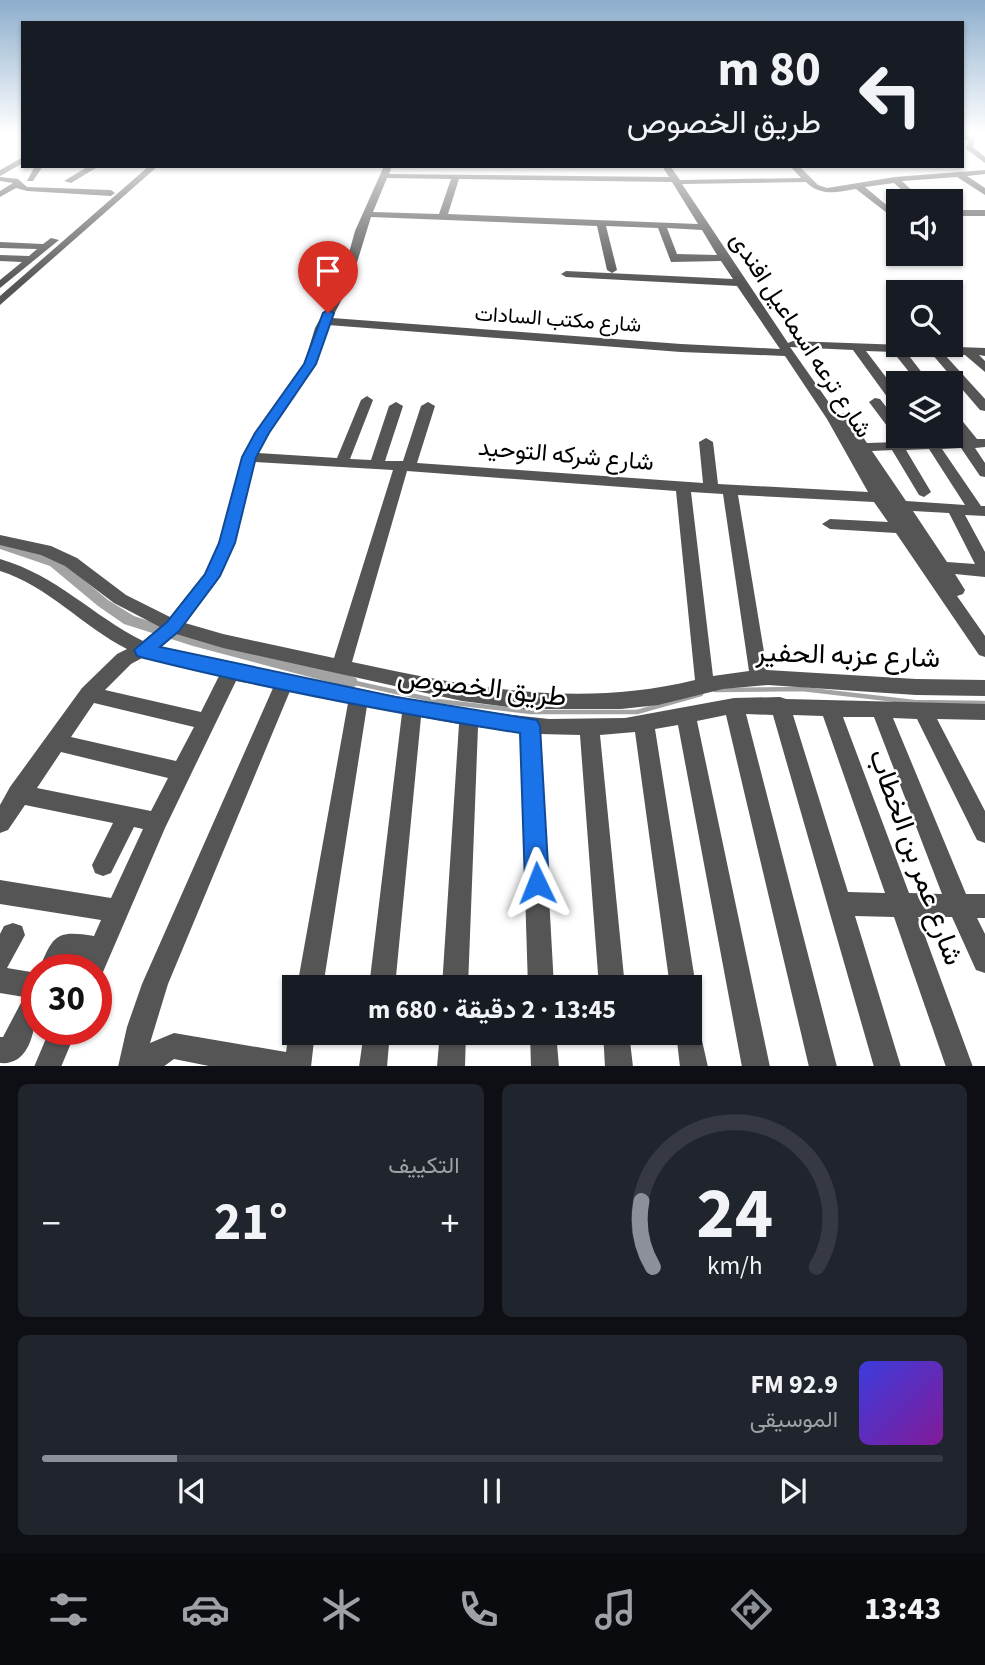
<!DOCTYPE html>
<html lang="ar">
<meta charset="utf-8">
<style>
:root{--surface:#171b24;--page:#20242c;--text:#f1f3f6;--muted:#9ea1a6;--line:#363941;--accent:#8c9099}
body{margin:0;font-family:"Source Sans 3",Vazirmatn,sans-serif;background:var(--page);color:var(--text);direction:rtl;height:100vh;display:flex;flex-direction:column;font-size:26px;white-space:nowrap}
*{box-sizing:border-box;margin:0}
p{font-size:23px;color:var(--muted)}
.icon{flex:none;width:38px;height:38px;fill:none;stroke:currentColor;stroke-width:2;stroke-linecap:round;stroke-linejoin:round}
.map{position:relative;height:1066px;overflow:hidden;direction:ltr}
.panel{display:flex;flex-direction:column;gap:18px;padding:18px;background:#0d0f14;flex:1}
.panel>*{flex:none}
.banner{position:absolute;left:21px;top:21px;width:943px;height:147px;border-radius:0px;box-shadow:0 2px 5px #0004;direction:rtl;background:#171b24;color:var(--text);overflow:hidden}
.tools{position:absolute;left:886px;top:189px;display:grid;gap:14px}
.tools a{display:grid;place-items:center;width:77px;height:77px;border-radius:0px;background:var(--surface);box-shadow:0 2px 5px #0004;font-size:35px}
.speed{position:absolute;left:21px;top:954px;display:flex;gap:14px;font-size:35px;font-weight:700;text-align:center}
.speed>*{display:grid;place-content:center;width:91px;height:91px;border-radius:50%;background:var(--surface);box-shadow:0 2px 5px #0004;line-height:1}
.speed .limit{border:10px solid #d22;background:#fff;color:#111}
.pin{position:absolute;display:grid;place-items:center;width:60px;height:60px;color:#fff;margin:-72px -30px;border-radius:50% 50% 50% 0;rotate:-45deg;box-shadow:0 0 7px #0007}
.pin .icon{rotate:45deg}
.me{position:absolute;width:77px;margin:-38px;rotate:358deg;stroke-linejoin:round;filter:drop-shadow(0 0 5px #0008)}
.turn{display:flex;align-items:center;gap:24px;height:147px;padding:0 28px;font-size:32px}
.turn .icon{width:91px;height:91px;stroke-width:2.5}
.turn b{display:block;font-size:49px;line-height:60px}
.big{font-size:52px;font-weight:700;line-height:1.1}
.panel .widget{flex:1;display:flex;flex-direction:column;justify-content:center;gap:10px;min-width:0;padding:0 24px;border-radius:10px;background:var(--page)}
.panel .dial{align-items:center;gap:0}
.dial svg{height:182px;overflow:visible;fill:none;stroke:var(--line);stroke-width:7;stroke-linecap:round;text-anchor:middle}
.dial text{fill:var(--text);stroke:none}
.song{display:flex;align-items:center;gap:21px}
.cover{width:84px;height:84px;border-radius:10px;background:linear-gradient(135deg,hsl(240 70% 55%),hsl(290 70% 35%))}
.played{height:7px;border-radius:4px;background:linear-gradient(90deg,var(--accent) 15%,var(--line) 15%)}
.keys{display:flex;justify-content:space-around;direction:ltr}
.heat{display:flex;justify-content:space-between;align-items:center;font-size:38px;direction:ltr}
.panel .tiles{flex:1;display:grid;gap:18px;grid-template-columns:1fr 1fr}
.widget:last-child{grid-column:span 2}
.trip{position:absolute;left:282px;top:975px;width:420px;height:70px;border-radius:0px;background:var(--surface);box-shadow:0 2px 5px #0004;font-weight:700;line-height:70px;text-align:center;direction:rtl}
.tabs{display:flex;height:112px;justify-content:space-around;align-items:center;background:#090b0e;color:var(--muted)}
.tabs .icon{width:49px;height:49px}
.tabs .current{color:var(--accent)}
.tabs b{font-size:32px;color:var(--text)}
.map>svg:first-child{display:block}
.lines{fill:none;stroke-linecap:round;stroke-linejoin:round}
.stream{stroke:#a3a3a3;stroke-width:4.5}
.canal{fill:#a3a3a3;fill-rule:evenodd}
.minor{fill:#555;fill-rule:evenodd}
.route{fill:#1a73e8;stroke:#114b97;stroke-width:2}
.labels{text-anchor:middle;dominant-baseline:central;stroke-width:5;stroke-linejoin:round;paint-order:stroke}
.far-street-label{font-size:21px;fill:#000;stroke:#fff}
.street-label{font-size:24px;fill:#000;stroke:#fff}
.near-street-label{font-size:28px;fill:#000;stroke:#fff}
</style>
<div class="map">
<svg width="985" height="1067" viewBox="0 0 985 1067">
<rect width="100%" height="100%" fill="#fff"/>
<g class="lines">
<path class="stream" d="M351,682L437,701L531,712H637L701,694
M715,690L802,689L914,702L985,703"/>
<path class="canal" d="M0,541L60,560L108,600L134,616L193,636L351,676L356,678L358,682L356,686L351,688L193,646L124,624L98,606L50,566L0,549Z"/>
<path class="minor" d="M962,133L975,138L973,147L985,157V163L966,149L968,141L962,138Z
M23,157V163L0,176V170Z
M35,166H43L33,181H27Z
M89,166L96,168L71,183L64,181Z
M149,166H158L0,305V296Z
M384,166H392L389,174L669,177L662,166H670L680,180L801,178L790,166H799L818,185L827,188L895,177L985,170V174L967,176L985,188V195L957,177L902,181L923,201H914L894,183L865,187L890,208V212L887,213L856,189C837,192 821,197 806,182L682,184L788,343L793,341L985,348V356L979,355L985,361V372L965,355L944,354L985,399V411L980,410L931,353L906,352L930,383H918L893,352L866,351L898,393V406L893,405L853,350L790,347L837,414L847,413L867,443L963,440L950,424V411L955,412L977,439H985V447L975,448L985,463V477L980,476L961,448L942,449L981,506H985V516L965,515L985,552V577L955,574L965,590L963,594L957,596L985,636V657L979,655L896,533L830,529L822,524L830,519L888,522L874,502L738,495L767,670L916,679L985,680V696L916,695L768,685L723,689L658,705L621,709H523L462,701L223,648L176,634L161,647L231,665L469,710L549,719L625,718L734,698L780,697L786,699L985,704V720L937,719L985,811V843L977,840L917,719L893,718L966,894H985V918H977L985,934V973L976,970L952,917H918L973,1067H946L894,917L855,916L901,1067H874L773,715L746,714L837,1067H809L726,715L697,721L770,1067H742L678,725L655,729L696,987L690,997V987H670L635,732L600,735L625,987H599L580,735L540,734L554,987H528L520,732L478,727L468,987H442L459,724L421,717L395,987H369L402,713L367,706L323,987H297L348,703L290,691L168,984L150,1043L174,1033L286,1052L289,1032L294,1022V1032H315L311,1067H214L174,1059L163,1067H118L127,1027L142,984L273,688L236,681L165,828L100,979L96,980V970H79L83,959L73,957L66,970H39C53,934 57,930 94,936L101,920L0,904V880L111,898L143,829L134,827L111,873L103,876L95,873L92,865L113,823L25,805L8,830L0,833V805L10,787L82,688L117,654L127,649C82,626 48,586 0,571V559C58,576 91,615 143,641L160,627L114,603L65,566L41,555L0,545V535L51,546L77,558L126,595L170,617L205,573L219,543L242,457L255,433L304,364L315,328L341,282L355,231ZM387,178L451,179L439,214L373,212ZM459,179L672,182L698,224L448,214ZM371,217L597,226L607,270L612,273L617,270L606,226L658,228L671,262L721,261L733,279L566,271L561,274L566,277L737,286L780,349L681,344L332,318L351,282ZM667,228L702,230L717,255L677,254ZM328,325L681,352L785,356L827,419L868,492L718,484L713,442L706,438L699,442L703,483L417,463L435,406L428,402L421,406L403,461H385L403,406L396,402L389,406L371,460L350,459L373,400L367,396L361,400L337,458L258,453L269,433L316,364ZM929,449L965,505L906,501L872,451L892,450L919,495L924,497L931,492L906,450ZM255,462L393,470L334,658L223,634L185,623L218,580L235,543ZM407,471L676,491L695,680C576,709 469,687 352,662ZM691,492L723,494L749,671L713,676ZM913,511L949,513L975,564L947,562ZM144,657L219,676L201,712L105,690L131,664ZM94,703L194,727L176,761L71,737ZM793,715L823,716L885,893L848,892ZM843,717H874L942,894L909,893ZM61,752L168,778L151,811L37,788Z
M0,177L18,179L27,187L111,190L115,193L111,196L27,191L16,188L0,197V191L13,183L0,181Z
M950,210H985V216H950Z
M51,238L59,240L0,288V280L22,262L0,261V255L29,256L37,249L0,248V242L43,244Z
M875,398L880,399L898,422V435L893,434L869,402Z
M13,923L22,926L25,935L7,968L37,973C37,998 41,1067 0,1063V1037H3L24,997L0,993V934L4,926Z
M690,1019L698,1023L708,1067H680L676,1032H690Z
M50,1029H77L61,1067H34Z
M364,1032H390L387,1067H359Z
M440,1032H466L465,1067H437Z
M530,1032H556L559,1067H531Z
M603,1032H629L633,1067H605Z"/>
</g>
<linearGradient id="sky" x2="0" y2="1"><stop stop-color="#8cadcc"/><stop offset="0.47" stop-color="#fff"/><stop offset="1" stop-color="#fff" stop-opacity="0"/></linearGradient>
<rect width="985" height="283" fill="url(#sky)"/>
<path class="route" d="M328,310L334,313L316,364L269,433L256,457L235,543L220,576L179,631L160,647L396,697L537,720L540,726L549,883L545,891L537,894L528,891L525,883L520,733C394,713 268,689 144,658L137,656L134,650L167,622L205,574L219,543L242,457L255,433L304,364L323,313Z"/>
<g class="labels">
<g class="far-street-label">
<text transform="translate(558 319) rotate(4)">شارع مكتب السادات</text>
</g>
<g class="street-label">
<text transform="translate(801 335) rotate(57)">شارع ترعه اسماعيل افندى</text>
<text transform="translate(566 455) rotate(5)">شارع شركه التوحيد</text>
</g>
<g class="near-street-label">
<text transform="translate(848 655) rotate(2)">شارع عزبه الحفير</text>
<text transform="translate(482 687) rotate(7)">طريق الخصوص</text>
<text transform="translate(916 857) rotate(70)">شارع عمر بن الخطاب</text>
</g>
</g>
</svg>
<div class="tools">
<a><svg class="icon" aria-label="sound" viewBox="0 0 24 24"><path d="M4 9h4l5-4v14l-5-4H4zM17 9q2 3 0 6"/></svg></a>
<a><svg class="icon" aria-label="search" viewBox="0 0 24 24"><circle cx="10" cy="10" r="6"/><path d="M15 15l6 6"/></svg></a>
<a><svg class="icon" aria-label="layers" viewBox="0 0 24 24"><path d="M12 4l9 5-9 5-9-5zM3 14l9 5 9-5"/></svg></a>
</div>
<div class="speed"><div class="limit">30</div></div>
<div class="pin" style="left:328px;top:313px;background:#d93025"><svg class="icon" aria-label="arrive" viewBox="0 0 24 24"><path d="M6 21V4h12l-3 4 3 4H6"/></svg></div>
<svg class="me" style="left:537px;top:883px" viewBox="-20 -20 40 40"><path d="M0-17L14 15 0 8-14 15z" fill="#1a73e8" stroke="#fff" stroke-width="4"/></svg>
<div class="trip">13:45 · 2 دقيقة · 680 m</div>
<div class="banner">
<div class="turn"><svg class="icon" aria-label="left" viewBox="0 0 24 24"><path d="M17 20v-9H6M10 6l-5 5 5 5"/></svg><div><b>80 m</b>طريق الخصوص</div></div>
</div>
</div>
<section class="panel">
<div class="tiles">
<div class="widget dial"><svg viewBox="0 0 100 80">
<path d="M14 69A42 42 0 1 1 86 69"/>
<path d="M14 69A42 42 0 0 1 9 40" stroke="#8c9099"/>
<text x="50" y="56" font-size="32" font-weight="700">24</text>
<text x="50" y="72" font-size="11">km/h</text>
</svg></div>
<div class="widget"><p>التكييف</p>
<div class="heat"><a>−</a><b class="big">21°</b><a>+</a></div>
</div>
<div class="widget">
<div class="song"><i class="cover"></i><div><b>92.9 FM</b><p>الموسيقى</p></div></div>
<div class="played"></div>
<div class="keys"><svg class="icon" aria-label="previous" viewBox="0 0 24 24"><path d="M18 5L8 12l10 7zM5 5v14"/></svg><svg class="icon" aria-label="pause" viewBox="0 0 24 24"><path d="M8 5v14M16 5v14"/></svg><svg class="icon" aria-label="next" viewBox="0 0 24 24"><path d="M6 5l10 7-10 7zM19 5v14"/></svg></div>
</div>
</div>
</section>
<nav class="tabs">
<b>13:43</b>
<svg class="icon current" aria-label="directions" viewBox="0 0 24 24"><path d="M12 3l9 9-9 9-9-9zM9 14v-3h6M13 9l2 2-2 2"/></svg>
<svg class="icon" aria-label="music" viewBox="0 0 24 24"><path d="M9 18V5l10-2v13"/><circle cx="6" cy="18" r="3"/><circle cx="16" cy="16" r="3"/></svg>
<svg class="icon" aria-label="phone" viewBox="0 0 24 24"><path d="M5 4h4l2 5-3 2q2 4 5 5l2-3 5 2v4C11 20 4 13 5 4z"/></svg>
<svg class="icon" aria-label="climate" viewBox="0 0 24 24"><path d="M12 3v18M4 7l16 10M4 17L20 7"/></svg>
<svg class="icon" aria-label="car" viewBox="0 0 24 24"><path d="M5 17H2v-5l4-1 3-4h7l3 4 3 1v5h-3M9 17h6M6 11h13"/><circle cx="7" cy="17" r="2"/><circle cx="17" cy="17" r="2"/></svg>
<svg class="icon" aria-label="filters" viewBox="0 0 24 24"><path d="M4 7h16M4 17h16"/><circle cx="9" cy="7" r="2"/><circle cx="15" cy="17" r="2"/></svg>
</nav>
